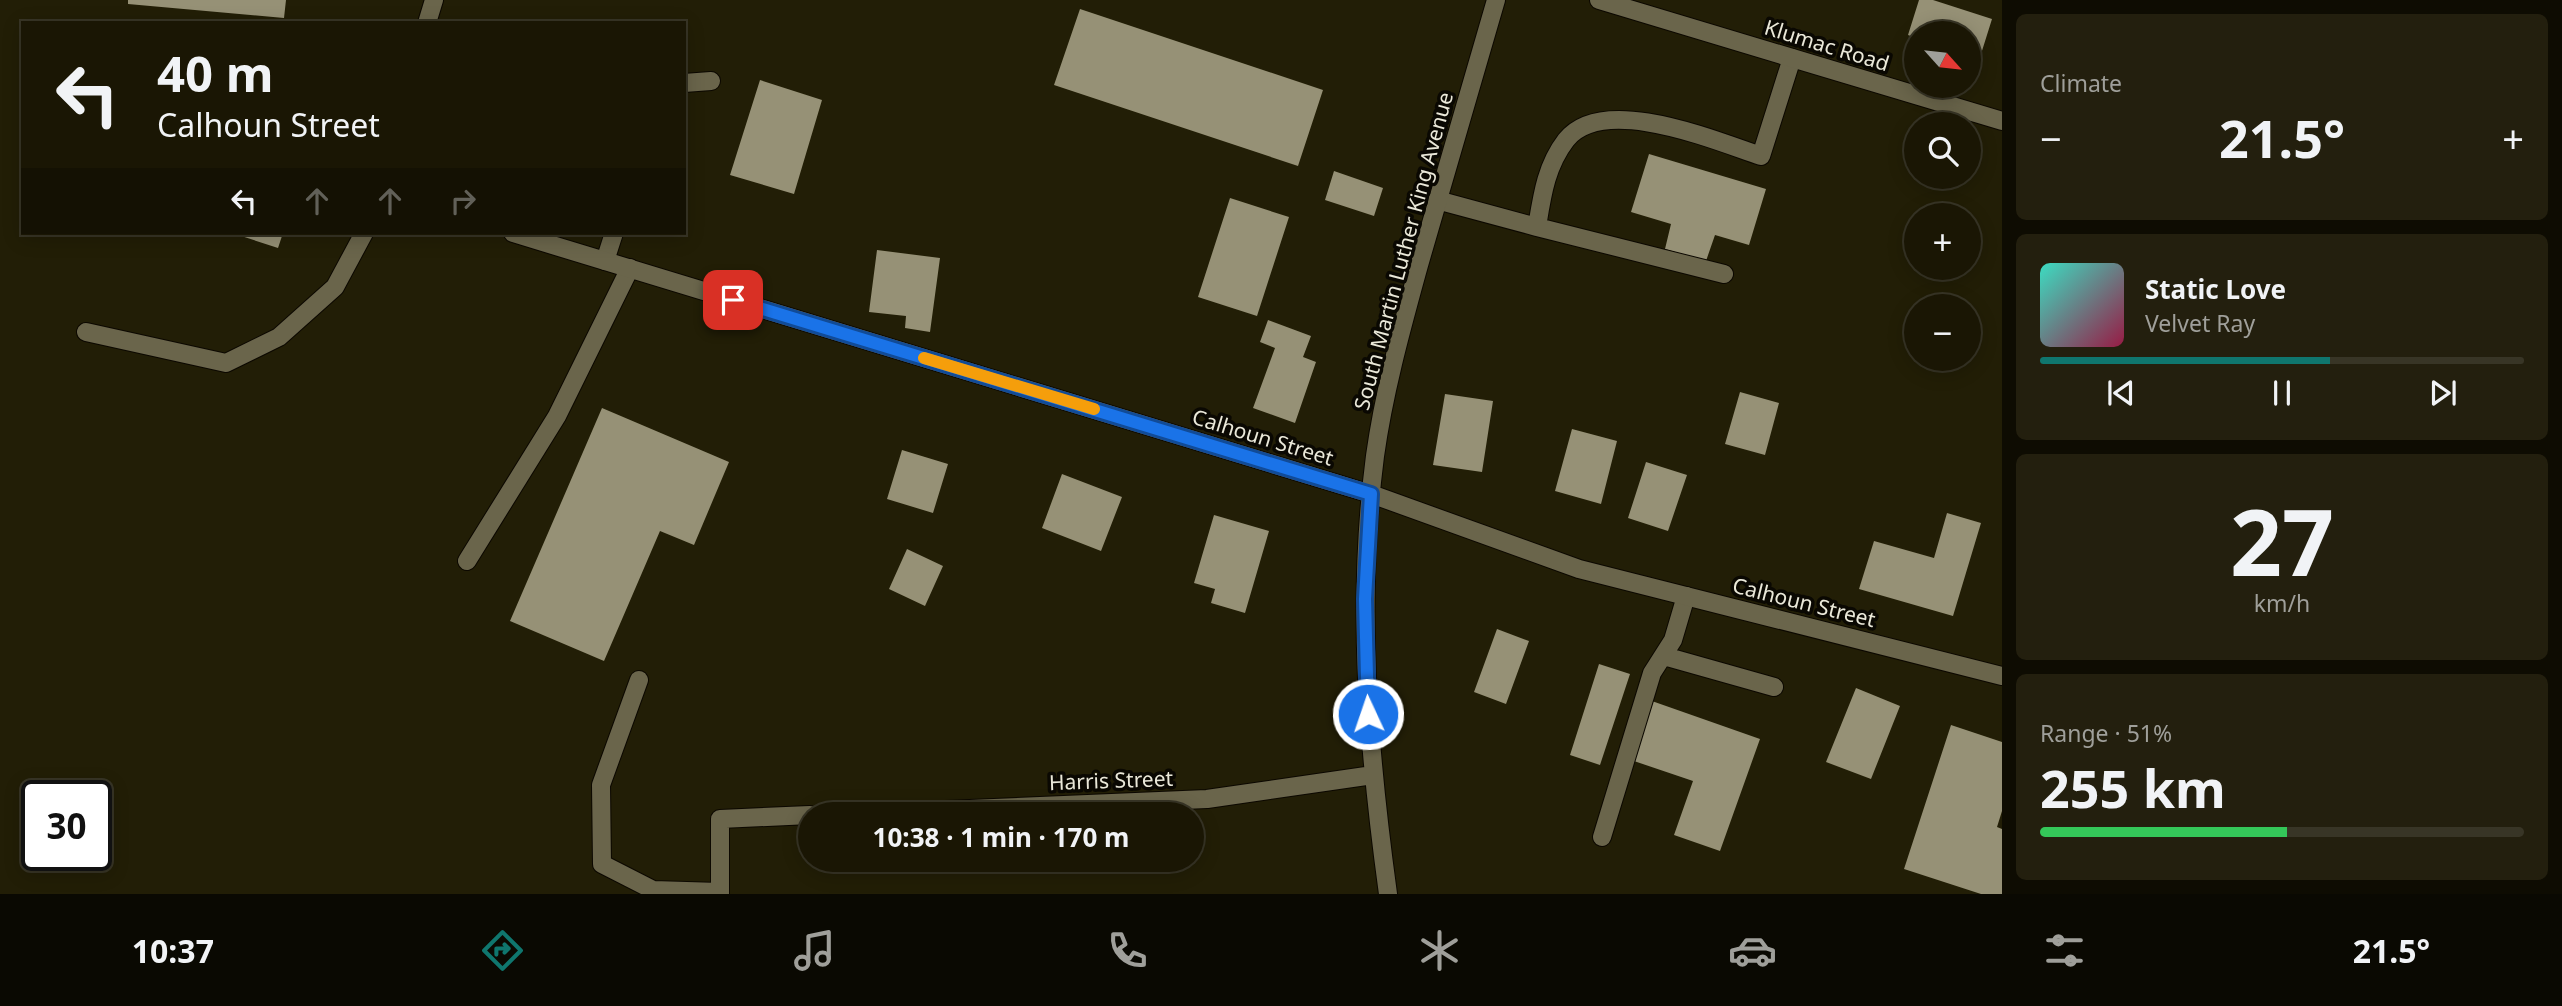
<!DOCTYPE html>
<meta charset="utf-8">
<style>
:root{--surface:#1a1604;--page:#231f0e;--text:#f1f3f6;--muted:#9f9f9a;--line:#383526;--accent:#0f766e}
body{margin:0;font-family:"Noto Sans",sans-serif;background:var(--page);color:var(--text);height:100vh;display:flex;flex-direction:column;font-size:26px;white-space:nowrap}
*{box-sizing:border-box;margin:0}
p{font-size:23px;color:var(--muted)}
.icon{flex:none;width:38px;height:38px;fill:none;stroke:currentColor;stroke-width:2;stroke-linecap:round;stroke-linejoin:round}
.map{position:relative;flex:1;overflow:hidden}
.panel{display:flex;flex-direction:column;gap:14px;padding:14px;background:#0e0c02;width:560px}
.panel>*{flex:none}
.guide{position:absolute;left:21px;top:21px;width:665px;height:214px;border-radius:0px;box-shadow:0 4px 18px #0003,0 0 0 2px var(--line);background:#1a1604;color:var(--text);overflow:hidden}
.needle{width:46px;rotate:117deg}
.controls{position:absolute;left:1904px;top:21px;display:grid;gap:14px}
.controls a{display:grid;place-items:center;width:77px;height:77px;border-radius:50%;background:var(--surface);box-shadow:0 4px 18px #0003,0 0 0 2px var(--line);font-size:35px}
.speed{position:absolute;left:21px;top:780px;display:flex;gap:14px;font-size:35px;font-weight:700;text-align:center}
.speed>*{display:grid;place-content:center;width:91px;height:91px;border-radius:50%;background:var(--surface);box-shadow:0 4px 18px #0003,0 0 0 2px var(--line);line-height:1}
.speed .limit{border:4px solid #111;border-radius:10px;background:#fff;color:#111}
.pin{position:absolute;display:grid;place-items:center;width:60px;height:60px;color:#fff;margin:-30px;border-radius:14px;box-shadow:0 4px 10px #0006}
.me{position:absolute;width:77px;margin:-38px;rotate:357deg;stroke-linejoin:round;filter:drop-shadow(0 0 5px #0008)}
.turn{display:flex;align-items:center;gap:24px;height:147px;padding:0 21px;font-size:32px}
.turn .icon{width:91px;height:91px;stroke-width:2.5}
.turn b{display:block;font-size:49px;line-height:60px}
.lanes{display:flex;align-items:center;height:66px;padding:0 21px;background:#0003;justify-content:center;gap:35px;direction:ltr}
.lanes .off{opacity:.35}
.big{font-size:52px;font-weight:700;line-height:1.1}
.panel .widget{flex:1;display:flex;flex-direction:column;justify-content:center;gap:10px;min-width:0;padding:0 24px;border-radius:10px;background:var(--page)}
.panel .dial{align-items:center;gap:0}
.dial b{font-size:91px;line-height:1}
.song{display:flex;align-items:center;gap:21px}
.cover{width:84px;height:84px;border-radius:10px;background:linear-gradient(135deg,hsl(170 70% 55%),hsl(340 70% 35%))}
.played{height:7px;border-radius:4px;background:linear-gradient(90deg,var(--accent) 60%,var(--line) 60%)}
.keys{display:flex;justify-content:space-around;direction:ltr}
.heat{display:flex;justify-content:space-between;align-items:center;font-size:38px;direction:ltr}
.charge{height:10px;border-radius:5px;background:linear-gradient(90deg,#34c759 51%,var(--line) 0)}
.trip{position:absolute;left:798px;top:802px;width:406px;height:70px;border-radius:35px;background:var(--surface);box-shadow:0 4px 18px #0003,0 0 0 2px var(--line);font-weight:700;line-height:70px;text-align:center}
.tabs{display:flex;height:112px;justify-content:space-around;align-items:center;background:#0a0902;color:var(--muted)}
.tabs .icon{width:49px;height:49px}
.tabs .selected{color:var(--accent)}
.tabs b{font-size:32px;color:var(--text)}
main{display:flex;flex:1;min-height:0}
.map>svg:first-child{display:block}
.building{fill:#969176}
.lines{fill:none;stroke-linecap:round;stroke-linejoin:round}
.lane-casing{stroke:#0c0800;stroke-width:20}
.street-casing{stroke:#0c0800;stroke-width:20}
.lane{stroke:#6a654b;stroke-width:18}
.street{stroke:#6a654b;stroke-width:18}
.route-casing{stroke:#114b97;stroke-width:18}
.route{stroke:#1a73e8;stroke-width:12}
.slow{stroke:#f59e0b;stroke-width:12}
.labels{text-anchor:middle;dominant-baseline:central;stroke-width:7;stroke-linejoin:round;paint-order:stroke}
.street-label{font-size:21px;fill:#eae8d9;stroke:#0a0802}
</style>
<main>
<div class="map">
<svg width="2002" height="894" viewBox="0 0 2002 894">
<rect width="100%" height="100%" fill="#221e06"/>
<path class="building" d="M128,0H286L284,18L128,4Z
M1919,0H1933L1992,19L1976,70L1969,68V33H1916V38L1908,35Z
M1080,9L1323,90L1298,166L1054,85Z
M760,80L822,100L794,194L730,175Z
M1649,154L1766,189L1749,245L1715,235L1706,261L1665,249L1671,224L1631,212Z
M1334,171L1383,188L1374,216L1325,200Z
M1230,198L1289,217L1257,316L1198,297Z
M232,233H283L278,248Z
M877,250L940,258L930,332L905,328L906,316L869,312Z
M1268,320L1311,336L1303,357L1316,362L1295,423L1253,408L1275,348L1260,342Z
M1740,392L1779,403L1765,455L1725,444Z
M1445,394L1493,401L1482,472L1433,465Z
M602,408L729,462L694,545L660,531L604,661L510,621Z
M1572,429L1617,441L1601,504L1555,491Z
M902,450L948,464L933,513L887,499Z
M1646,462L1687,475L1668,531L1628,518Z
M1062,474L1122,497L1101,551L1042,528Z
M1947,513L1981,523L1953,616L1859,589L1874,541L1934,558Z
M1214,515L1269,531L1245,613L1211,603L1215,589L1194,583Z
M907,549L943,566L925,606L889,589Z
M1497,629L1529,641L1506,704L1474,692Z
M1599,664L1630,674L1600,765L1570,755Z
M1856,688L1900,706L1871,779L1826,762Z
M1649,700L1760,739L1720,851L1674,835L1693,781L1628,759Z
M1951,725L2002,742V811L1997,827L2002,829V894H1981L1904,869Z"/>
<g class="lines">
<defs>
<path id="lane" d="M684,83L711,81
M1437,200L1537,227C1542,196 1546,166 1566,140C1603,93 1716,141 1761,156L1792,58
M1537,227L1724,274
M605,261L614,233
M86,332L226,363L279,337L335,287L364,233
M467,561L557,416L630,268
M1664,656L1774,687
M639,680L601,785L602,864L653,890L720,892
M1602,837L1652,673L1673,640L1686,596"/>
<path id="street" d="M1599,0L2002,121
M427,23L434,0
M513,233L1371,494L1579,569L2002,676
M849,814L1207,799L1373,775
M720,894V819L810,815
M1388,894C1368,748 1356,603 1375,456C1384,391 1402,327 1419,265C1444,176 1470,88 1496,0"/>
</defs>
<use href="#lane" class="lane-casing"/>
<use href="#street" class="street-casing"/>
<use href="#lane" class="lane"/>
<use href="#street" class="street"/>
</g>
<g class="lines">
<defs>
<path id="route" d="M733,300L1371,494L1365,599L1368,714"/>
</defs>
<use href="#route" class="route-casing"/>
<use href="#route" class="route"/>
<path class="slow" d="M924,358L1094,409"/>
</g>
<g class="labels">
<g class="street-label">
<text transform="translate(1827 45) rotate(17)">Klumac Road</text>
<text transform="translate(1403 251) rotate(-75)">South Martin Luther King Avenue</text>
<text transform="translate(1263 437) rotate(17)">Calhoun Street</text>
<text transform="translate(1804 602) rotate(14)">Calhoun Street</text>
<text transform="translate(1111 780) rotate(-2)">Harris Street</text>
</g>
</g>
</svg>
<div class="controls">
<a><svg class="needle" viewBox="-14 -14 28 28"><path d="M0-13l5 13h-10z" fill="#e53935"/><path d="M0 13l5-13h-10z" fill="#9f9f9a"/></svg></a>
<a><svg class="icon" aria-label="search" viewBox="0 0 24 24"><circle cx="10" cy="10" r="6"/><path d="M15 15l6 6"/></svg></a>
<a>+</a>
<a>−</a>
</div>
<div class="speed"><div class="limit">30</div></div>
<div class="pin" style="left:733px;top:300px;background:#d93025"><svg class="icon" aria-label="arrive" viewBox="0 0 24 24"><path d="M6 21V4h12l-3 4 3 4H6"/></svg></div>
<svg class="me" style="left:1368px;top:714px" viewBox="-20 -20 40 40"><circle r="17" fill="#1a73e8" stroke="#fff" stroke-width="3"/><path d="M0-11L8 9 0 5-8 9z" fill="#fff"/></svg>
<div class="trip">10:38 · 1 min · 170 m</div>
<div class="guide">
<div class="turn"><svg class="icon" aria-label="left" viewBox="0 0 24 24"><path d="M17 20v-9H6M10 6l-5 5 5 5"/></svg><div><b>40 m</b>Calhoun Street</div></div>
<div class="lanes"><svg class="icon" aria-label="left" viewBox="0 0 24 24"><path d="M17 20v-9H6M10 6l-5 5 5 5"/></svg><svg class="icon off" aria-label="ahead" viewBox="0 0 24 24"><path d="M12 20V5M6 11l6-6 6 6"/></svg><svg class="icon off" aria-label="ahead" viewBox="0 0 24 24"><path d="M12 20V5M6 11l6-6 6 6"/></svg><svg class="icon off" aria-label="right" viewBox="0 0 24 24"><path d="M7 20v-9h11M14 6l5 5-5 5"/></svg></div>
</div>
</div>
<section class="panel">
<div class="widget"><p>Climate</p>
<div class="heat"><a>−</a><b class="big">21.5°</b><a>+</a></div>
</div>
<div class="widget">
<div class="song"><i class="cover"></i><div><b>Static Love</b><p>Velvet Ray</p></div></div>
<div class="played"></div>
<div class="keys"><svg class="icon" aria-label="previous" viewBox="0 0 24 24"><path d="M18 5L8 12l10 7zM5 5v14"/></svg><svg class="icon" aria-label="pause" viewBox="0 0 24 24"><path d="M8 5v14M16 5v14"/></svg><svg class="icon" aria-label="next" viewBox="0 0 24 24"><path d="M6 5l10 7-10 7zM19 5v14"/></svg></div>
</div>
<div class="widget dial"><b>27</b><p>km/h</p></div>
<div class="widget"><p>Range · 51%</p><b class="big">255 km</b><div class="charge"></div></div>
</section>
</main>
<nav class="tabs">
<b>10:37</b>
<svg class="icon selected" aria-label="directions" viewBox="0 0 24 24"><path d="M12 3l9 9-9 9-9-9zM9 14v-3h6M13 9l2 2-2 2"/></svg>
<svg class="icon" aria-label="music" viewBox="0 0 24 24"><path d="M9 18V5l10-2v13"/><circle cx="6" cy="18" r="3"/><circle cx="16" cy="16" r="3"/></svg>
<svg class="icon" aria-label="phone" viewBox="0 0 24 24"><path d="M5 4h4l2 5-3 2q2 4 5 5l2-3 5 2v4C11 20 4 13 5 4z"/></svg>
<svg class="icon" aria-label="climate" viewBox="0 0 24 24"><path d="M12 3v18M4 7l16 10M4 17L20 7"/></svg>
<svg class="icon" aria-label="car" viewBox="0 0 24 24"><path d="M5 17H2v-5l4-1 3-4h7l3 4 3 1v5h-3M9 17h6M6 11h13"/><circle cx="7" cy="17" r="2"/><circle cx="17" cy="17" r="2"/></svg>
<svg class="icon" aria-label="filters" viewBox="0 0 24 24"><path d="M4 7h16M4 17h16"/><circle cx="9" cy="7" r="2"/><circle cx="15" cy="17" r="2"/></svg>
<b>21.5°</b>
</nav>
